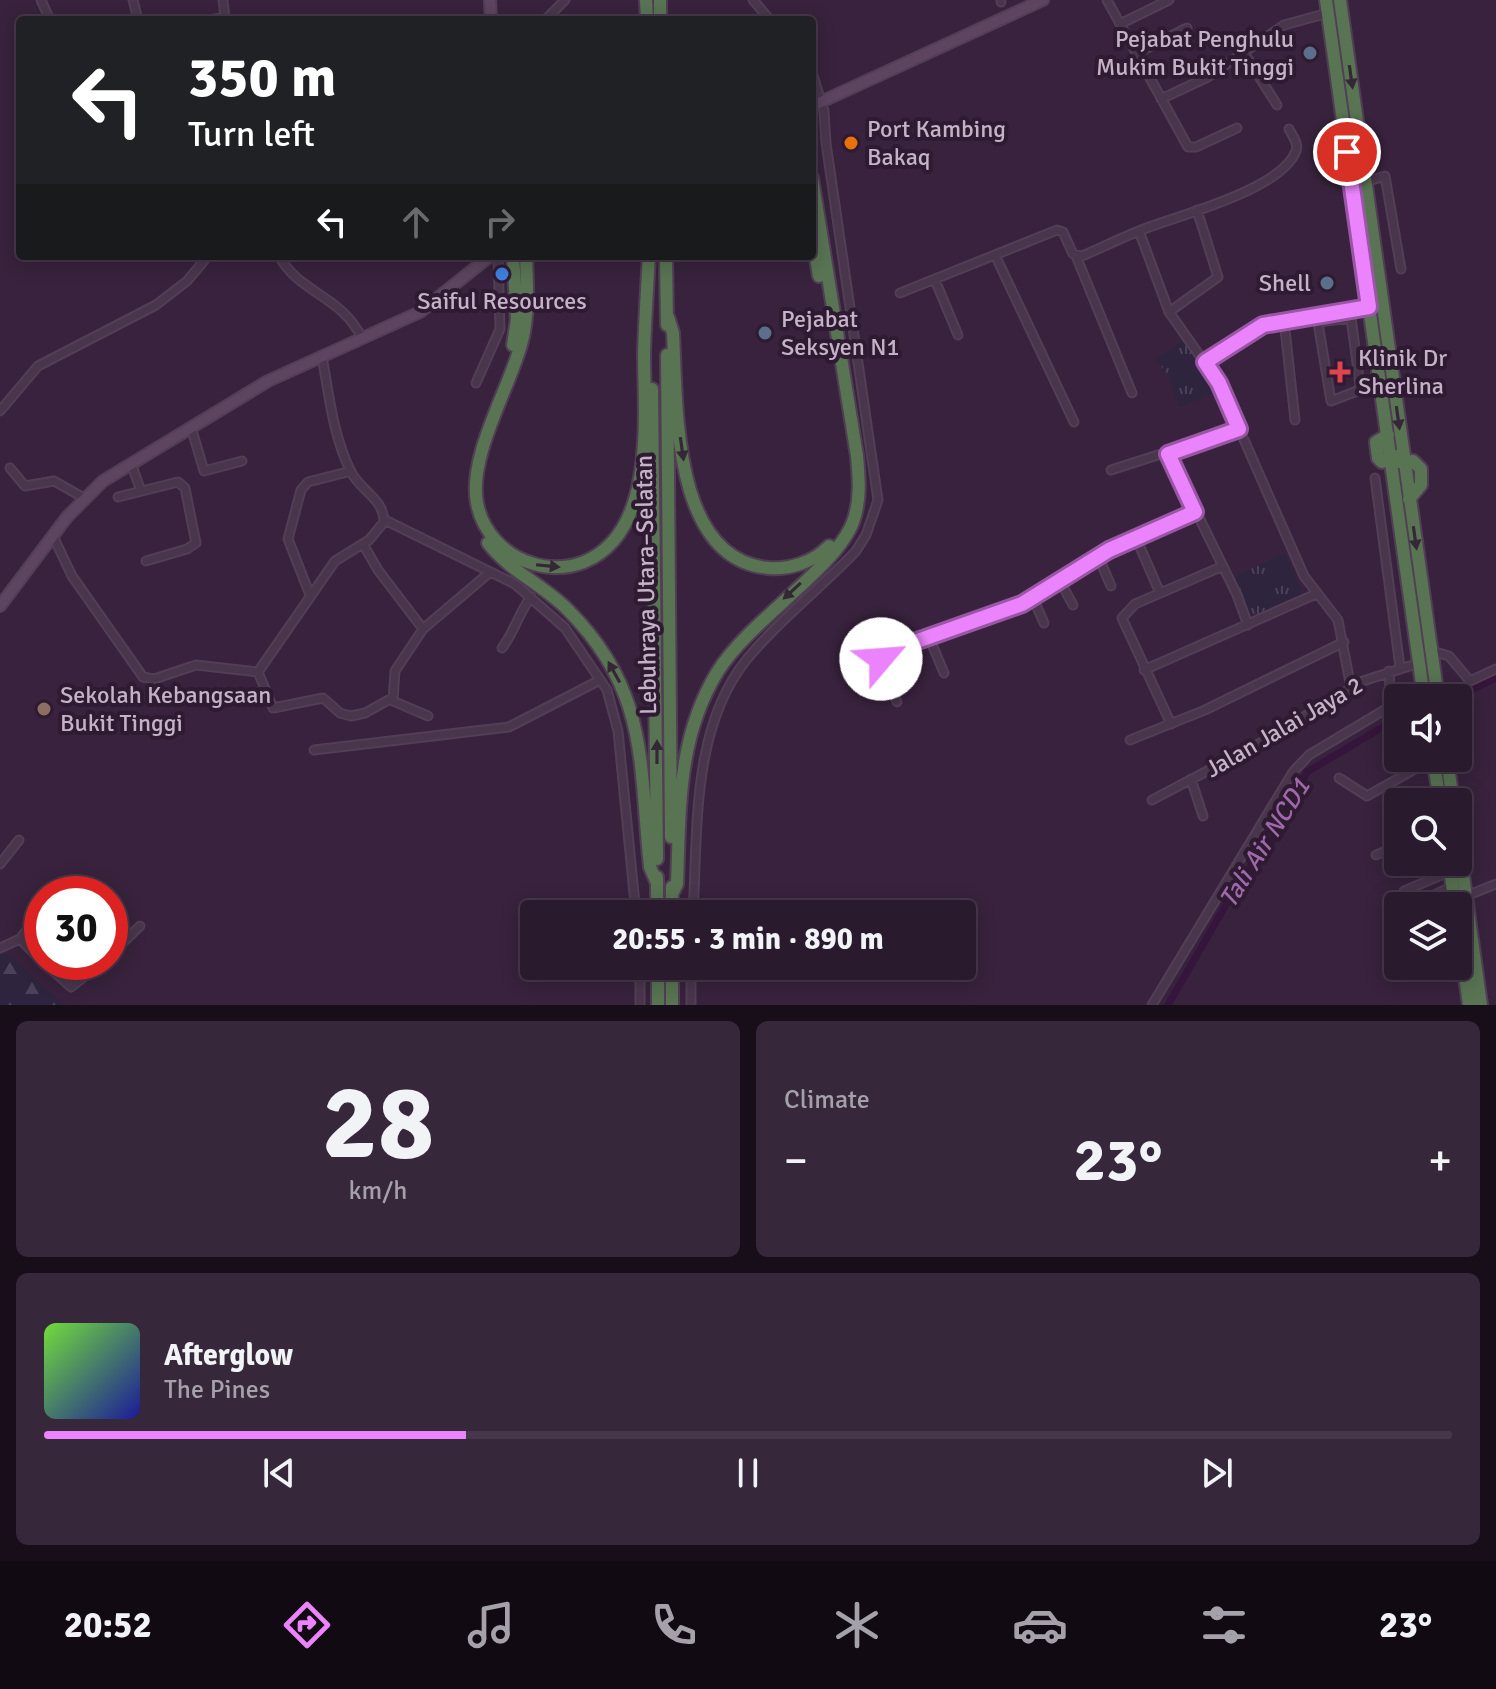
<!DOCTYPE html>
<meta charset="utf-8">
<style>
:root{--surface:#2a1a2e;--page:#36273a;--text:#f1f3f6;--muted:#a5a1aa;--line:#46384a;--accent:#eb84fc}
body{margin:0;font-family:Signika,sans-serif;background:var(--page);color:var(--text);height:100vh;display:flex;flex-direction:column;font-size:30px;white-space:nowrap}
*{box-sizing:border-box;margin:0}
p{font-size:26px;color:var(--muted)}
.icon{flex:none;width:44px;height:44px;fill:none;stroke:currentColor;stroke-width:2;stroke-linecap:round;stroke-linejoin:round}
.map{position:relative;height:1005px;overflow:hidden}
.sheet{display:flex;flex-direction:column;gap:16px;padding:16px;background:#170e19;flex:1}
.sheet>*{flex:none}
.guide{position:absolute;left:16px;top:16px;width:800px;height:244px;border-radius:8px;box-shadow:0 4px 20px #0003,0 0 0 2px var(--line);background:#202124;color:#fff;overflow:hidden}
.controls{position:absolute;left:1384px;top:684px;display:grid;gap:16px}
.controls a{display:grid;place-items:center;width:88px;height:88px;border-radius:8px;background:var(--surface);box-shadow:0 4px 20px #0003,0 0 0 2px var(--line);font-size:40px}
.speed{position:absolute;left:24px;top:876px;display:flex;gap:16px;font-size:40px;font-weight:700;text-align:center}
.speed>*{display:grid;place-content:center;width:104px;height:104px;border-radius:50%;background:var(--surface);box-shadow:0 4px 20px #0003,0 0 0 2px var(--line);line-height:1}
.speed .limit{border:12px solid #d22;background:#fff;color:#111}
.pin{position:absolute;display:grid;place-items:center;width:68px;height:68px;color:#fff;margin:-34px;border:4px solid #fff;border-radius:50%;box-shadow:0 2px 8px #0007}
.me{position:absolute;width:88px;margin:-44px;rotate:63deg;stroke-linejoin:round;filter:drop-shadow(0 0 6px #0008)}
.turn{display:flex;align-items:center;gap:28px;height:168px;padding:0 40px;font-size:36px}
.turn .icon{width:104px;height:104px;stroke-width:2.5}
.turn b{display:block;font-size:56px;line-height:68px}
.lanes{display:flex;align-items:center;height:76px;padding:0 40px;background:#0003;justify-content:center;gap:40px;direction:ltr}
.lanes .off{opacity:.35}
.big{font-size:60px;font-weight:800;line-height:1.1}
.sheet .tile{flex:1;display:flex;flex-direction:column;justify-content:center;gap:12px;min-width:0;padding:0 28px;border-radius:12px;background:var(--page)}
.sheet .dial{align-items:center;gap:0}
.dial b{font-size:104px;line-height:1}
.song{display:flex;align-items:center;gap:24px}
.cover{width:96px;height:96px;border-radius:12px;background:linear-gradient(135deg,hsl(100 70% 55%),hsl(240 70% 35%))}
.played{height:8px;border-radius:4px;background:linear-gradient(90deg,var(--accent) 30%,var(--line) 30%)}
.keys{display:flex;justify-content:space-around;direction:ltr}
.heat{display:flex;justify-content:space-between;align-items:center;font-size:44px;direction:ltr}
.sheet .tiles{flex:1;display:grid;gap:16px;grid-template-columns:1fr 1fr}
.tile:last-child{grid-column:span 2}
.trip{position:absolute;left:520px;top:900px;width:456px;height:80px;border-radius:8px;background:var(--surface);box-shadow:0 4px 20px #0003,0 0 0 2px var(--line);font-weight:800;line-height:80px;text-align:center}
.tabs{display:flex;height:128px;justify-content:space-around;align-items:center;background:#110a12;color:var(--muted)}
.tabs .icon{width:56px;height:56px}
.tabs .on{color:var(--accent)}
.tabs b{font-size:36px;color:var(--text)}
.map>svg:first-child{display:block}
.forest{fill:url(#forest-firs)}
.park{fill:url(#park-tufts)}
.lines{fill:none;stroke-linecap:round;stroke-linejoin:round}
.canal{stroke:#35153b;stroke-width:7}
.street-casing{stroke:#523f56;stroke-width:11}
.secondary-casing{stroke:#523f56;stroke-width:14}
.highway-casing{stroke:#513e55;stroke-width:16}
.street{stroke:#49364d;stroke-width:7}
.secondary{stroke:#5d4460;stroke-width:10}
.highway{stroke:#587453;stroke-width:12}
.oneway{fill:#342837}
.route-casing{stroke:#9956a4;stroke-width:20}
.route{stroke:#eb84fc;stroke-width:14}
.service-dot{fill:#5c6f8a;stroke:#2e1b32;stroke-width:3}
.food-dot{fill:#e8710a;stroke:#2e1b32;stroke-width:3}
.shop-dot{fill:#3f7fe0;stroke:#2e1b32;stroke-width:3}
.health-dot{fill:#e0444e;stroke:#2e1b32;stroke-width:3}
.education-dot{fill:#8d6e63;stroke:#2e1b32;stroke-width:3}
.labels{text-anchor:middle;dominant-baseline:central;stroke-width:8;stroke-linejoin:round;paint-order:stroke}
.poi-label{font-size:24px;fill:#c5b2c9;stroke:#2e1b32;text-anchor:start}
.street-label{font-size:24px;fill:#c5b2c9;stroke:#2e1b32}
.water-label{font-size:26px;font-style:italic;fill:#9d69a9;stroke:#2e1b32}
</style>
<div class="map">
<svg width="1496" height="1005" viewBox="0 0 1496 1005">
<defs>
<pattern id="forest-firs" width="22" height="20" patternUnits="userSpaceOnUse" patternTransform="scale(2)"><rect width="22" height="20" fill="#2e243e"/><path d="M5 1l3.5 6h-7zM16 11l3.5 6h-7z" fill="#4b4159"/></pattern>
<pattern id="park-tufts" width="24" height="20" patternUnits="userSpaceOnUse" patternTransform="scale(2)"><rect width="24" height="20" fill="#2e243e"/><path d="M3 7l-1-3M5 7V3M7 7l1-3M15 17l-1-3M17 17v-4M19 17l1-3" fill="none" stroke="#4b4159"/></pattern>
</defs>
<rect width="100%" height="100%" fill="#38223d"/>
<path class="forest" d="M0,954H9L64,1005H0Z"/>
<path class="park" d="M1183,341L1217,392L1179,407L1168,375L1156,359Z
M1285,553L1301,589L1299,596L1251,617L1233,577Z"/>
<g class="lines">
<path class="canal" d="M1454,698L1496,678
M1168,1005L1242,877L1273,840L1307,772L1398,718"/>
<defs>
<path id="street" d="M41,0L50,20
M133,0L138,20
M753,0L770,20
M1001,0V2
M1107,0L1188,147H1196L1237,128
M210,20L225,17L223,0
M545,20L565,0
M1120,24L1169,0
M1243,51L1277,105
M1137,53L1187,28
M1161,99L1208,77L1284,25L1328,13
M1365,182L1385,176L1401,269
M1139,231L1169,312L1219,383L1304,576L1338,620L1351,688
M995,255L1074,422
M279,256C301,295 340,294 362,338
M1076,256L1132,393
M935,280L958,335
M900,293L1057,230L1063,232L1073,254L1082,256C1103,247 1123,237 1144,229C1180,215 1281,190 1296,151C1299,144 1292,135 1289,129
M1169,312L1218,277L1197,210
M1284,320L1295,420
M1318,322L1350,318
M1318,323L1331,401L1357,391L1360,386L1350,310
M1205,362L1268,323L1369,307
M476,383L500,329L498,256
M0,411L38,366L156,305L187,281L208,256
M191,427L204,471L242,461
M1168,454L1237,595L1248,625
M131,463L141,491
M10,468L25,486L54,481L84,498
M1111,470L1239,429
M1375,478L1400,667
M118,497L178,482L185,488L196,543L187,549L146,561
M385,520L515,584L565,628L607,690L618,731L636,914
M53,536L72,576L143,677L154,679L196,665L258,672
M1136,538L1160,593
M363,544L378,570L423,629L395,671L393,701L428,716
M1098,556L1111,586
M1060,581L1073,605
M310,595L288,539L301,490L308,482L351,471
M1033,598L1044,623
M423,629L489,573
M929,637L944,673
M502,648C515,631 518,614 531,597
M1432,651L1449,656L1470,681L1496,669
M1144,670L1316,594
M258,672L335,561L369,540L384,522C384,499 361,491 351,472C333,436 329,395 322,356
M258,672L273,708L323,698L340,713L351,716L365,713L392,698
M897,702L881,663L885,653L1022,604L1109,550L1195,512
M1171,724L1122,618L1135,604L1223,566
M1130,740L1205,710L1344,642
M314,750L509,727L600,680
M1339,778L1367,796L1433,759
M1191,779L1203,816
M1152,800L1264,741L1363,681L1419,663
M1376,855L1398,846
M0,864L19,840
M1404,891L1451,871
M55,894L56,893
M1466,896L1496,884
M1416,904L1453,886
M693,914C698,830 691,728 747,659C779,620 821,588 856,551L866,535L878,500L826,143L824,111L812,72
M20,939L42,961
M0,948L20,939L42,911
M110,955L140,926
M43,962L71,987L103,962
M640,966V1005
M691,966V1005
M1152,1005L1293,772L1309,755L1391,706L1389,671"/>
<path id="secondary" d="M490,0L491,20
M812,106L1043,0
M0,606L67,517L103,481L268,381L420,312L490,256"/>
<path id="highway" d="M646,0L647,20
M660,0V20
M1326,0L1424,698
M1340,0L1438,698
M812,234L819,276
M526,256C527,284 529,313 522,341C510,388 468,455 477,503C482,531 504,555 531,563C549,569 566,569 584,562C657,532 644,416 644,353C645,321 647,288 649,256
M666,256L667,325
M668,317L673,333C677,404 671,559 768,568C789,570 814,562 829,546
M513,345L517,319L513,256
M667,355L671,837
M652,389L657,859
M1388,435L1376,442L1378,458L1382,462L1397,456
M1399,462L1413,461L1421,469V485L1409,499
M488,543C509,571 544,585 568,610C649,691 639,764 650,867L657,883
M1433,758L1440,802
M1447,758L1453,802
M1458,839L1481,1005
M1449,862L1455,906
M657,877V914
M672,887V914
M672,894L677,884C680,809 677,737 718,671C750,620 835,569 853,522C861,500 859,478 857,456L812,178
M1458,926L1469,1005
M658,966V1005
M672,966V1005"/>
</defs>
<use href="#street" class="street-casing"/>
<use href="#secondary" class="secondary-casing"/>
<use href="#highway" class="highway-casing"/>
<use href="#street" class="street"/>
<use href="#secondary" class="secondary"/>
<use href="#highway" class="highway"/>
</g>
<defs><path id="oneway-solid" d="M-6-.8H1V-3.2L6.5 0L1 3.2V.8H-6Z" transform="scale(2)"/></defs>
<g class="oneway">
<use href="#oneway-solid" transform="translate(1351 77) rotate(82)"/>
<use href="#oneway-solid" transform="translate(1398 418) rotate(82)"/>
<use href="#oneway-solid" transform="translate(682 449) rotate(82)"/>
<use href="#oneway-solid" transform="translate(1415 538) rotate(82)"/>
<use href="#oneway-solid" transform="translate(548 566) rotate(6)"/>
<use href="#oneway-solid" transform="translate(792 591) rotate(137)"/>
<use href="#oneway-solid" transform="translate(614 672) rotate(-119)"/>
<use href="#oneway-solid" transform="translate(657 752) rotate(-90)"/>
</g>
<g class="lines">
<defs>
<path id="route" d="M881,659L889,651L1022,604L1109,550L1195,512L1168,454L1239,429L1219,383L1205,362L1263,325L1369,307L1347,152"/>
</defs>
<use href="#route" class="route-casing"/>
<use href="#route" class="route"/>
</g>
<g class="service-dot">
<circle cx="1310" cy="53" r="8"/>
<circle cx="1327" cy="283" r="8"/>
<circle cx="765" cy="333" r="8"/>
</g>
<circle class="food-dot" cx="851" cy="143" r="8"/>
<circle class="shop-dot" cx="502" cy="274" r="8"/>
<path class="health-dot" d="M1336 360h8v8h8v8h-8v8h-8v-8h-8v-8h8z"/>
<circle class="education-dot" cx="44" cy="709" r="8"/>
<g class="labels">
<g class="poi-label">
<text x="1294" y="39" text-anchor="end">Pejabat Penghulu<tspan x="1294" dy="28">Mukim Bukit Tinggi</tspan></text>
<text x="867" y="129">Port Kambing<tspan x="867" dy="28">Bakaq</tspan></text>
<text x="1311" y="283" text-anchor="end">Shell</text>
<text x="502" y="301" text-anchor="middle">Saiful Resources</text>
<text x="781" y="319">Pejabat<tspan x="781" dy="28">Seksyen N1</tspan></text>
<text x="1358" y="358">Klinik Dr<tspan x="1358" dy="28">Sherlina</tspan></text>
<text x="60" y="695">Sekolah Kebangsaan<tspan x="60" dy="28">Bukit Tinggi</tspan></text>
</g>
<g class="street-label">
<text transform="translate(646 585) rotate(-91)">Lebuhraya Utara–Selatan</text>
<text transform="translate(1284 727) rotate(-30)">Jalan Jalai Jaya 2</text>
</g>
<g class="water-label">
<text transform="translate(1265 843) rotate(-58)">Tali Air NCD1</text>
</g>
</g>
</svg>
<div class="controls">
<a><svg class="icon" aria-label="sound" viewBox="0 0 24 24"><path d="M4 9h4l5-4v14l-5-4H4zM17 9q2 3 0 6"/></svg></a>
<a><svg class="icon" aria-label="search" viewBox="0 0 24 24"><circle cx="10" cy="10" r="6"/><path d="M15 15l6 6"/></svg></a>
<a><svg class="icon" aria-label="layers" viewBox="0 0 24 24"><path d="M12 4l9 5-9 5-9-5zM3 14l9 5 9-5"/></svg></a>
</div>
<div class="speed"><div class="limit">30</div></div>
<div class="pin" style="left:1347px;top:152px;background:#d93025"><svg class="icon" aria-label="arrive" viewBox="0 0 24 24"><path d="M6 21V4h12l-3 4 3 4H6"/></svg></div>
<svg class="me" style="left:881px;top:659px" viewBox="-20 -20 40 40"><circle r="19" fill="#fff"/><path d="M0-13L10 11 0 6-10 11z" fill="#eb84fc"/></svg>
<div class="trip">20:55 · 3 min · 890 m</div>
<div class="guide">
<div class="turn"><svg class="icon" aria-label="left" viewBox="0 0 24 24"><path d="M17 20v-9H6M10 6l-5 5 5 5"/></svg><div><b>350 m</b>Turn left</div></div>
<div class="lanes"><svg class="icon" aria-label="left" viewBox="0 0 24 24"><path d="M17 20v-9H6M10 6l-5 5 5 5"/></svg><svg class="icon off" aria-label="ahead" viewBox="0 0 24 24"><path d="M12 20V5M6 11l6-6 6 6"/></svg><svg class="icon off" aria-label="right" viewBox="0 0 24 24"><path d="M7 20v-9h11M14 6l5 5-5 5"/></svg></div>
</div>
</div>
<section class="sheet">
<div class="tiles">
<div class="tile dial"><b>28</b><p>km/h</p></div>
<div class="tile"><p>Climate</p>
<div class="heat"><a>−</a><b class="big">23°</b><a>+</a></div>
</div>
<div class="tile">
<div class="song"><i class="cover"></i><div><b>Afterglow</b><p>The Pines</p></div></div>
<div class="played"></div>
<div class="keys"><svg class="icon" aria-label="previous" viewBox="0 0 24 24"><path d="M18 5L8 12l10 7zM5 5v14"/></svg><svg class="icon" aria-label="pause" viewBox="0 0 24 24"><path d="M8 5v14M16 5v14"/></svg><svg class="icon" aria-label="next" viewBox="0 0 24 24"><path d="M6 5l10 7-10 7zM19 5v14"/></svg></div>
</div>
</div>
</section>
<nav class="tabs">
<b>20:52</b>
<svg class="icon on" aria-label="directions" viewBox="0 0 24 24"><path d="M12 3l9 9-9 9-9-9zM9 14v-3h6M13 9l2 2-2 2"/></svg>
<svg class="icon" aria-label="music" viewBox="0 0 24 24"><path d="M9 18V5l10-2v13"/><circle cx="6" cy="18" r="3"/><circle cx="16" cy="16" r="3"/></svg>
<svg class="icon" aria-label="phone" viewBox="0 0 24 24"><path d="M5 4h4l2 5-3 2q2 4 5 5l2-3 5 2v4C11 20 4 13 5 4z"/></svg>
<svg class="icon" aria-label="climate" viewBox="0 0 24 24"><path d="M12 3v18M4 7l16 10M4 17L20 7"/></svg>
<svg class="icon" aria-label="car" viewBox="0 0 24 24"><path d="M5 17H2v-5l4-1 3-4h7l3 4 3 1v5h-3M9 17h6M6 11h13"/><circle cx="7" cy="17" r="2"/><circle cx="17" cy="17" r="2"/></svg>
<svg class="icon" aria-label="filters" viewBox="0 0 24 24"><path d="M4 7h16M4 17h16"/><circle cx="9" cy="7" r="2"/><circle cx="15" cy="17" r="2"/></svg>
<b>23°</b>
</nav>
